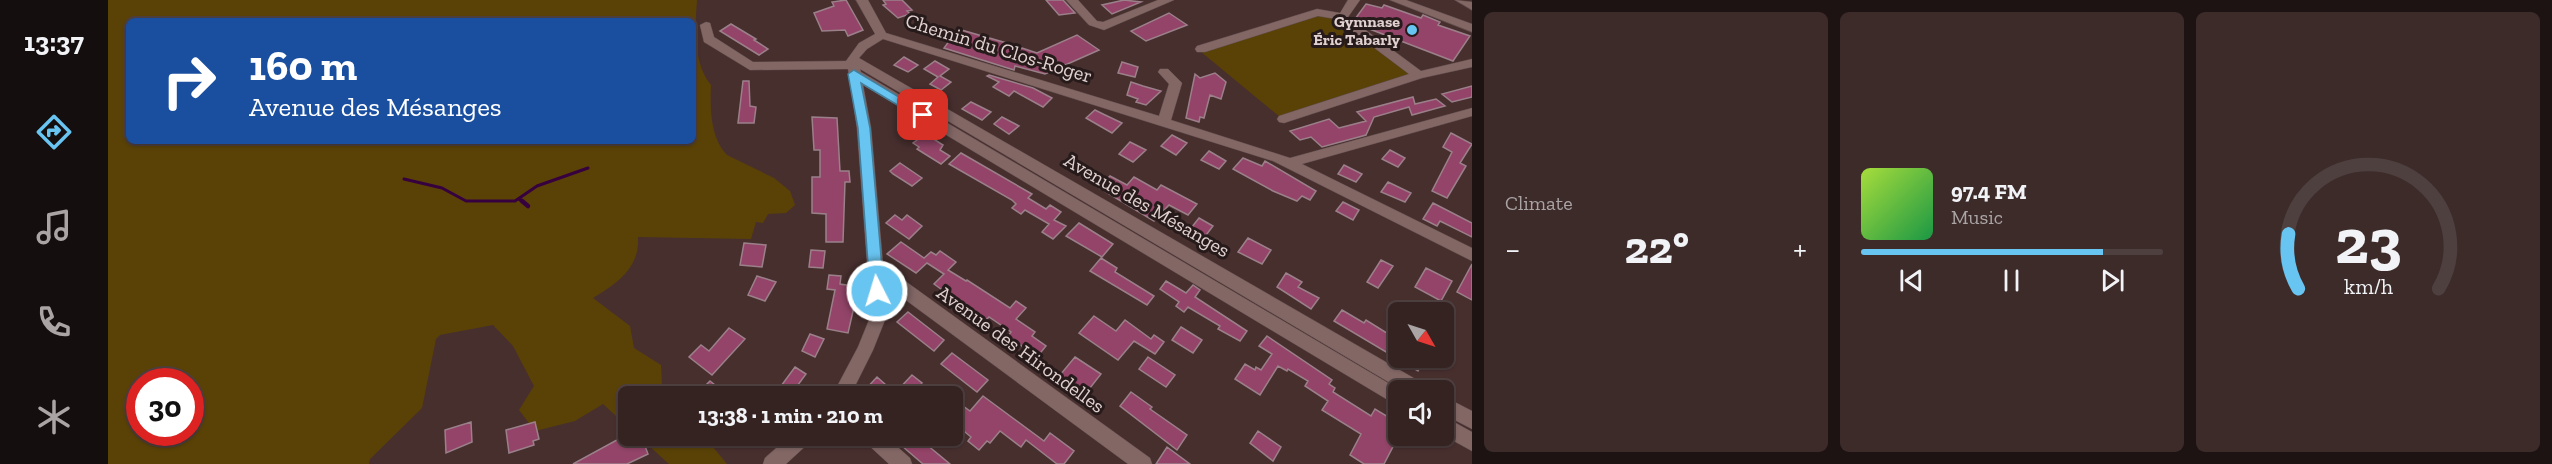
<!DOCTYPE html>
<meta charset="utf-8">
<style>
:root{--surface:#352322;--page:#3d2b2a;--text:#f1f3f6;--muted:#aaa4a5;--line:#4f4040;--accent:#68c4f0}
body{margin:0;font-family:"Zilla Slab",serif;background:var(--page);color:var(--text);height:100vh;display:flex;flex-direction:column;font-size:22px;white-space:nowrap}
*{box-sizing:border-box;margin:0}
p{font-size:20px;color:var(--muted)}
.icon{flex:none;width:33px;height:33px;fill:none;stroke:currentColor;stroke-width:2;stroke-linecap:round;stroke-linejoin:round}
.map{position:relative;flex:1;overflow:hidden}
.sheet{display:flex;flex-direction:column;gap:12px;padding:12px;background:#1d1313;width:1080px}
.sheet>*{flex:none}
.hud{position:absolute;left:18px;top:18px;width:570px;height:126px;border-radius:9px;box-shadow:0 2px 4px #0004,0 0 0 2px var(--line);background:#1a4fa0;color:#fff;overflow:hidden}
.needle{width:39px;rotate:129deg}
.buttons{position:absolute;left:1280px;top:302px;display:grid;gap:12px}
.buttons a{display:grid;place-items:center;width:66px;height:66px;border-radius:9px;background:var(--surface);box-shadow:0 2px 4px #0004,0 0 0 2px var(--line);font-size:30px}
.speed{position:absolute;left:18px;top:368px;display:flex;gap:12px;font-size:30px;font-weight:700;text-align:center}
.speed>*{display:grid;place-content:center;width:78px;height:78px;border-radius:50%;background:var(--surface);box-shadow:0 2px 4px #0004,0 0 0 2px var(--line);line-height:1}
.speed .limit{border:9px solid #d22;background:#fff;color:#111}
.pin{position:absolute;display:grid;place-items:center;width:51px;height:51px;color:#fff;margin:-26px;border-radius:12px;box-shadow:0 3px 9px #0006}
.me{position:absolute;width:66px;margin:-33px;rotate:355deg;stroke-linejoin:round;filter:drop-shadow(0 0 4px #0008)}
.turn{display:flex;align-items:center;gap:21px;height:126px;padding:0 24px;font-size:27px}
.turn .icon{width:78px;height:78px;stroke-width:2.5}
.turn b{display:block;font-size:42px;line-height:51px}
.big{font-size:45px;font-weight:800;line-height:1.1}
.sheet .tile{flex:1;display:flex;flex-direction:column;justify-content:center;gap:9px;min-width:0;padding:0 21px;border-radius:9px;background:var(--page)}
.sheet .dial{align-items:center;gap:0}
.dial svg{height:156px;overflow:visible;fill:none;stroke:var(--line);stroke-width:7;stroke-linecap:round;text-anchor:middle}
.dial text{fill:var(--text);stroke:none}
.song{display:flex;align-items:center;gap:18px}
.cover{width:72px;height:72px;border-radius:9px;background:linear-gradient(135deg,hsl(80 70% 55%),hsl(140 70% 35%))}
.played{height:6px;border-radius:3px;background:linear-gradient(90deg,var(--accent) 80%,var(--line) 80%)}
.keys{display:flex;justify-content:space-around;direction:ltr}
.heat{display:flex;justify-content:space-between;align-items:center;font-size:33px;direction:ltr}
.sheet .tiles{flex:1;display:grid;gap:12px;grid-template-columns:repeat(3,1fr)}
.trip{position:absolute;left:510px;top:386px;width:345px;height:60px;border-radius:9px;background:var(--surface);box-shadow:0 2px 4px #0004,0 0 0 2px var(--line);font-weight:800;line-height:60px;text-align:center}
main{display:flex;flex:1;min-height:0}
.tabs{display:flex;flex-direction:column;width:108px;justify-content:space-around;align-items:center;background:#150e0e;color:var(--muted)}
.tabs .icon{width:42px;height:42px}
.tabs .current{color:var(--accent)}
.tabs b{font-size:27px;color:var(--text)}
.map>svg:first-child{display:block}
.green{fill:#5a4207;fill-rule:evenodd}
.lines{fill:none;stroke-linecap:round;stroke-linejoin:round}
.stream-far1{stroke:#37003e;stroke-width:3}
.stream{stroke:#37003e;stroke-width:4.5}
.building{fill:#934468;stroke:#9b808a;stroke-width:1.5}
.minor-casing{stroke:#5f4b4a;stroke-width:1}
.minor{fill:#826765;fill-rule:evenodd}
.route{fill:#68c4f0;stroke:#447f9c;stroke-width:1.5}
.poi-dot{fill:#68c4f0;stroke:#261b1a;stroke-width:2}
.labels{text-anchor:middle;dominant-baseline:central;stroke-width:6;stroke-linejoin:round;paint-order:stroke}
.far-poi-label{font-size:16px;font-weight:bold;fill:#e1d1d0;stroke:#261b1a;text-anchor:end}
.street-label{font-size:20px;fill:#e1d1d0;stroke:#261b1a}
</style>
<main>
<nav class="tabs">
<b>13:37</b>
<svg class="icon current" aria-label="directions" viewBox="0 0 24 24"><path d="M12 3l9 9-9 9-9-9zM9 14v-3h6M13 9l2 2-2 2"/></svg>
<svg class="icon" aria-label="music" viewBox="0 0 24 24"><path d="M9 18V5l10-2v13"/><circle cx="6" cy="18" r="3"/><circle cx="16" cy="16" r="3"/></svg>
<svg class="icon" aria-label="phone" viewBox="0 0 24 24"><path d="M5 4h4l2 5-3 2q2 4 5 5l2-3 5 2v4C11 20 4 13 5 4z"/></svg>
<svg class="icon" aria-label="climate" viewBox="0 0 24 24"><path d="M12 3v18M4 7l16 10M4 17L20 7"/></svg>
</nav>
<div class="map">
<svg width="1364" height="464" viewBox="0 0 1364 464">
<rect width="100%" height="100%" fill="#472f2e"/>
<path class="green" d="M0,0H589C587,26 585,64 603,85C602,108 602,137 619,155L666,178L682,191L687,205L678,213L660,214L655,223L648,222L643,239L530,237C532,267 510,283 485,298L522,326L526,348L553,365L554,386L562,396H520V427L495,404L467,421L427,431L411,410L426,386L405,346L385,325L332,335L328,339L314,408L262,459L261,464H0ZM21,21H585V141H21ZM32,381H82V432H32Z
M1218,13L1305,73L1172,117L1092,51Z
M529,435H595L619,464H561Z"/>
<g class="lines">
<path class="stream-far1" d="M296,179L334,188L358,201H407L429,186L480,168
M411,199L416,203"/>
<path class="stream" d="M414,201L420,206"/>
</g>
<path class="building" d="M738,0L755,30L740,36L737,30L714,31L706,13L726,6L724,2Z
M775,0H794L804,10L799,11L802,14L790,18L775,5L778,4Z
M938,0H955L967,13L951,15Z
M1016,0L1033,2L1004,14L994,5Z
M1258,4L1274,8L1276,5L1313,18L1315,15L1332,22L1330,25L1362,36L1345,61L1259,28L1247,19Z
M1061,13L1079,25L1038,41L1023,31Z
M623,24L648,39L646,40L660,49L651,55L612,31Z
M850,29L902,44L906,49L914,48L929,53L969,35L991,50L937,74L907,66L906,70L836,48Z
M796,57L810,65L800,72L786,65Z
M827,61L841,69L832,76L843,82L833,90L822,84L830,77L816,69Z
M1014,62L1030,67L1027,77L1010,73Z
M1107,73L1118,82L1113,99L1102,95L1096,118L1092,117L1091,122L1078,118L1087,74L1092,78Z
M881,75L925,88L944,98L935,107L906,91L901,96L885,87L891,82L879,76Z
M635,81H641L642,106L648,107L646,123H630Z
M1023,82L1035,86L1053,91L1038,105L1028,102L1030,99L1019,95Z
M1364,86V97L1344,102L1334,94Z
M1305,97L1307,104L1328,99L1337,106L1304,115L1301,107L1266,117L1258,135L1214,147L1203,137L1192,140L1182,131L1221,119L1231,128L1258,121L1249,112Z
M863,102L883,112L874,120L854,109Z
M987,110L995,114L1014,123L1004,133L978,118Z
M799,114L801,122H807V127L835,145L832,150L842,156L833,164L809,149L811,147L805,143L809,140L790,130V119Z
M704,117L729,118L732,171H741L742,182H737L735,242H718V214L704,213V177H712V150H706Z
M894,117L911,126L901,134L886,124Z
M1343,133L1364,144L1352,163L1358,166L1339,198L1324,191L1344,152L1335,147Z
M1064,135L1079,143L1068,155L1053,146Z
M1022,142L1038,150L1025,162L1011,154Z
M1282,150L1297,158L1290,167L1274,159Z
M1101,151L1118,161L1111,169L1093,160Z
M853,153L924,194L920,198L938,209L942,205L953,212L946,220L958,226L945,239L934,232L941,224L917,210L913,214L904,208L908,204L904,200L841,164Z
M1135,158L1154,166L1157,161L1208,191L1202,200L1194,196L1189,201L1165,191L1125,169Z
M792,163L814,178L804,186L785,174L782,171Z
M1236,165L1254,174L1248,182L1230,174Z
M1002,176L1019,185L1026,177L1049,190L1053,185L1089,204L1080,215L1061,205L1046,221L988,186L996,177L999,179Z
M1280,182L1303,193L1297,202L1273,192Z
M1235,202L1251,210L1245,220L1228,211Z
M1325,203L1364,223V237L1332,221L1329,226L1315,219Z
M787,215L794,220L799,215L814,226L801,239L778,223Z
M1091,218L1105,226L1095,239L1080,232Z
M971,223L1005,244L994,257L958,236Z
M1140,238L1163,250L1154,264L1130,252Z
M793,242L816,258L823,252L828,255L832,251L848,262L840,270L858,281L859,280L902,308L908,301L918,308L908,319L927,332L924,336L938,346L929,357L900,336L903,332L881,317L878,320L859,308L826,284L836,274L819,263L808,273L779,254Z
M636,243L658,245L654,267L632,265Z
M703,250L717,251L715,268L701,267Z
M993,258L1009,268L1007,272L1046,296L1039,305L982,271Z
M1273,260L1285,266L1270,288L1259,282Z
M1364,264V300L1349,292Z
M1318,268L1344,281L1333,301L1307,287Z
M1178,273L1194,282L1190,287L1211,298L1203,309L1169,287Z
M721,275L733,276L732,284L745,286L746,307L740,333L719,329L727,290L719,289Z
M649,276L668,282L657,301L640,295Z
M1058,281L1078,293L1085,285L1092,290L1087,297L1139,331L1132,341L1110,329L1112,326L1080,307L1076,312L1068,306L1071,302L1052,289Z
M1234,310L1256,323L1258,320L1290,340V357H1317L1310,371L1226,321Z
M800,312L836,340L826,351L789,322Z
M986,316L1008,331L1017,320L1043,339L1046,335L1056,342L1047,354L1026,341L1010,360L971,333Z
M1073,327L1094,340L1085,353L1064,340Z
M621,328L637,339L604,375L581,357L593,345L601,351Z
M702,334L716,339L707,357L694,351Z
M1159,336L1224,380L1221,384L1227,388L1225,392L1263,416L1267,409L1290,423V437L1276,464H1256L1242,455L1253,434L1214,410L1220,401L1197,386L1200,381L1180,369L1179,371L1170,366L1152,395L1127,379L1137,364L1147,370L1148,367L1153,370L1164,354L1151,346Z
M844,353L880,380L869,392L833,364Z
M967,357L993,374L978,393L952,375Z
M1040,357L1067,375L1058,387L1031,369Z
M687,367L698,374L684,393L673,386Z
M804,375L814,383L811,387L823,396H764L757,390L769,377L787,393Z
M602,381L621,396H604L595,388Z
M1023,392L1044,407L1042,409L1079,435L1069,450L1012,406Z
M875,396L936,441L942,433L966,451L956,464H949L918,440L913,447L892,431L882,443L879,441L871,450L860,441L863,437L844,421V404L852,410L855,406L862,411Z
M363,422L364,442L338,453L337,430Z
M427,422L431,439L425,441L426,445L401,453L398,430Z
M1150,431L1173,447L1165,461L1142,443Z
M518,435H537L542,443L537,446L540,454L519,464H465Z
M804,435H807L842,464H815L794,446Z
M1059,447L1082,464H1048Z"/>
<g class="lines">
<defs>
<path id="minor" d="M748,0H760L778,33L1051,116L1061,84L1050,72L1052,69H1060L1074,83L1063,120L1182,158L1364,108V116L1194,164L1364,248V261L1165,161L775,39L759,49L751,58L1316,384L1319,390H1294L752,69L753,72L1292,390H1290V406L755,85L763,128L775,265L1042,458L1044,464H1020L776,284L779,315L765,350L742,396H724L750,347L763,315L749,128L740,69L642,70L596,42L592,25L598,22L602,23L606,37L645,62L738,61L751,43L767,34Z
M958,0H970L989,21L995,22L1050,0H1066L996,30L981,25Z
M1240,0H1252L1240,17L1313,71L1364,59V67L1314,78L1176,123L1171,122L1169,119L1171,116L1301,74L1228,19L1210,16L1097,52H1089L1087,49L1089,46L1209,9L1232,13Z
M1282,0H1298L1364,24V32Z
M1347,0L1364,2V10Z
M1335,396L1364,411V429L1335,414Z
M1335,416L1364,432V451L1335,435Z
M683,435H706L703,441L678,464H655L657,458Z
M753,435H776L802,458L804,464H781L756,441Z"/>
</defs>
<use href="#minor" class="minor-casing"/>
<use href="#minor" class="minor"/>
</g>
<path class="route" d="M746,70L821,115L820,118H811L753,83L762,128L776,291L769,297L762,291L750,128L740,74Z"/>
<circle class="poi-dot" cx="1304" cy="30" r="6"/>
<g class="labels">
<g class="far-poi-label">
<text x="1292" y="21">Gymnase<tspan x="1292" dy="18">Éric Tabarly</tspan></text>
</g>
<g class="street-label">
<text transform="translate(891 48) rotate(17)">Chemin du Clos-Roger</text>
<text transform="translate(1039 205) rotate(30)">Avenue des Mésanges</text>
<text transform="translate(913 349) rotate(36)">Avenue des Hirondelles</text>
</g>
</g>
</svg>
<div class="buttons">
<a><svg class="needle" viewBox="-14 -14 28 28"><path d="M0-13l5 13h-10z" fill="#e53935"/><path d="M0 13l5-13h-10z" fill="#aaa4a5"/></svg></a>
<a><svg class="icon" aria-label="sound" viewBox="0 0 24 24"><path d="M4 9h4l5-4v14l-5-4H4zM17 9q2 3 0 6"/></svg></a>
</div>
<div class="speed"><div class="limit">30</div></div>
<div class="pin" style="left:815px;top:115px;background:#d93025"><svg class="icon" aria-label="arrive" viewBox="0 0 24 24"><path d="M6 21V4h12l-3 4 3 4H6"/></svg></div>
<svg class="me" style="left:769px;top:291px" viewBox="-20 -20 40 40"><circle r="17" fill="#68c4f0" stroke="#fff" stroke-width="3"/><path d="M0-11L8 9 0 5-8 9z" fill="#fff"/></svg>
<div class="trip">13:38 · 1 min · 210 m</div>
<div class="hud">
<div class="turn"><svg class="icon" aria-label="right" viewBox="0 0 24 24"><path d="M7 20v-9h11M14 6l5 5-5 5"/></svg><div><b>160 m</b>Avenue des Mésanges</div></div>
</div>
</div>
<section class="sheet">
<div class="tiles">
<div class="tile"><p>Climate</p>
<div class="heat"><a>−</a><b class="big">22°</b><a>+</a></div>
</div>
<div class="tile">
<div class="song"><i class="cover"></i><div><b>97.4 FM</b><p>Music</p></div></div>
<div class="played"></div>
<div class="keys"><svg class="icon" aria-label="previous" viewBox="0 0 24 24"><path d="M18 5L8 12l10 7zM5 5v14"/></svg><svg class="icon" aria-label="pause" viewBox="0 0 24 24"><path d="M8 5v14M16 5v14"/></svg><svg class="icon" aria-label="next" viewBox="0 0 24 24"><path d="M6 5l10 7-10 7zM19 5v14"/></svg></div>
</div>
<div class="tile dial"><svg viewBox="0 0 100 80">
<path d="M14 69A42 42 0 1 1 86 69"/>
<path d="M14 69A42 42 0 0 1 9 41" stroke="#68c4f0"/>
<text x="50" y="56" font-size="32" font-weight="700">23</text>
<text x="50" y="72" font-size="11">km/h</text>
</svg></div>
</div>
</section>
</main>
